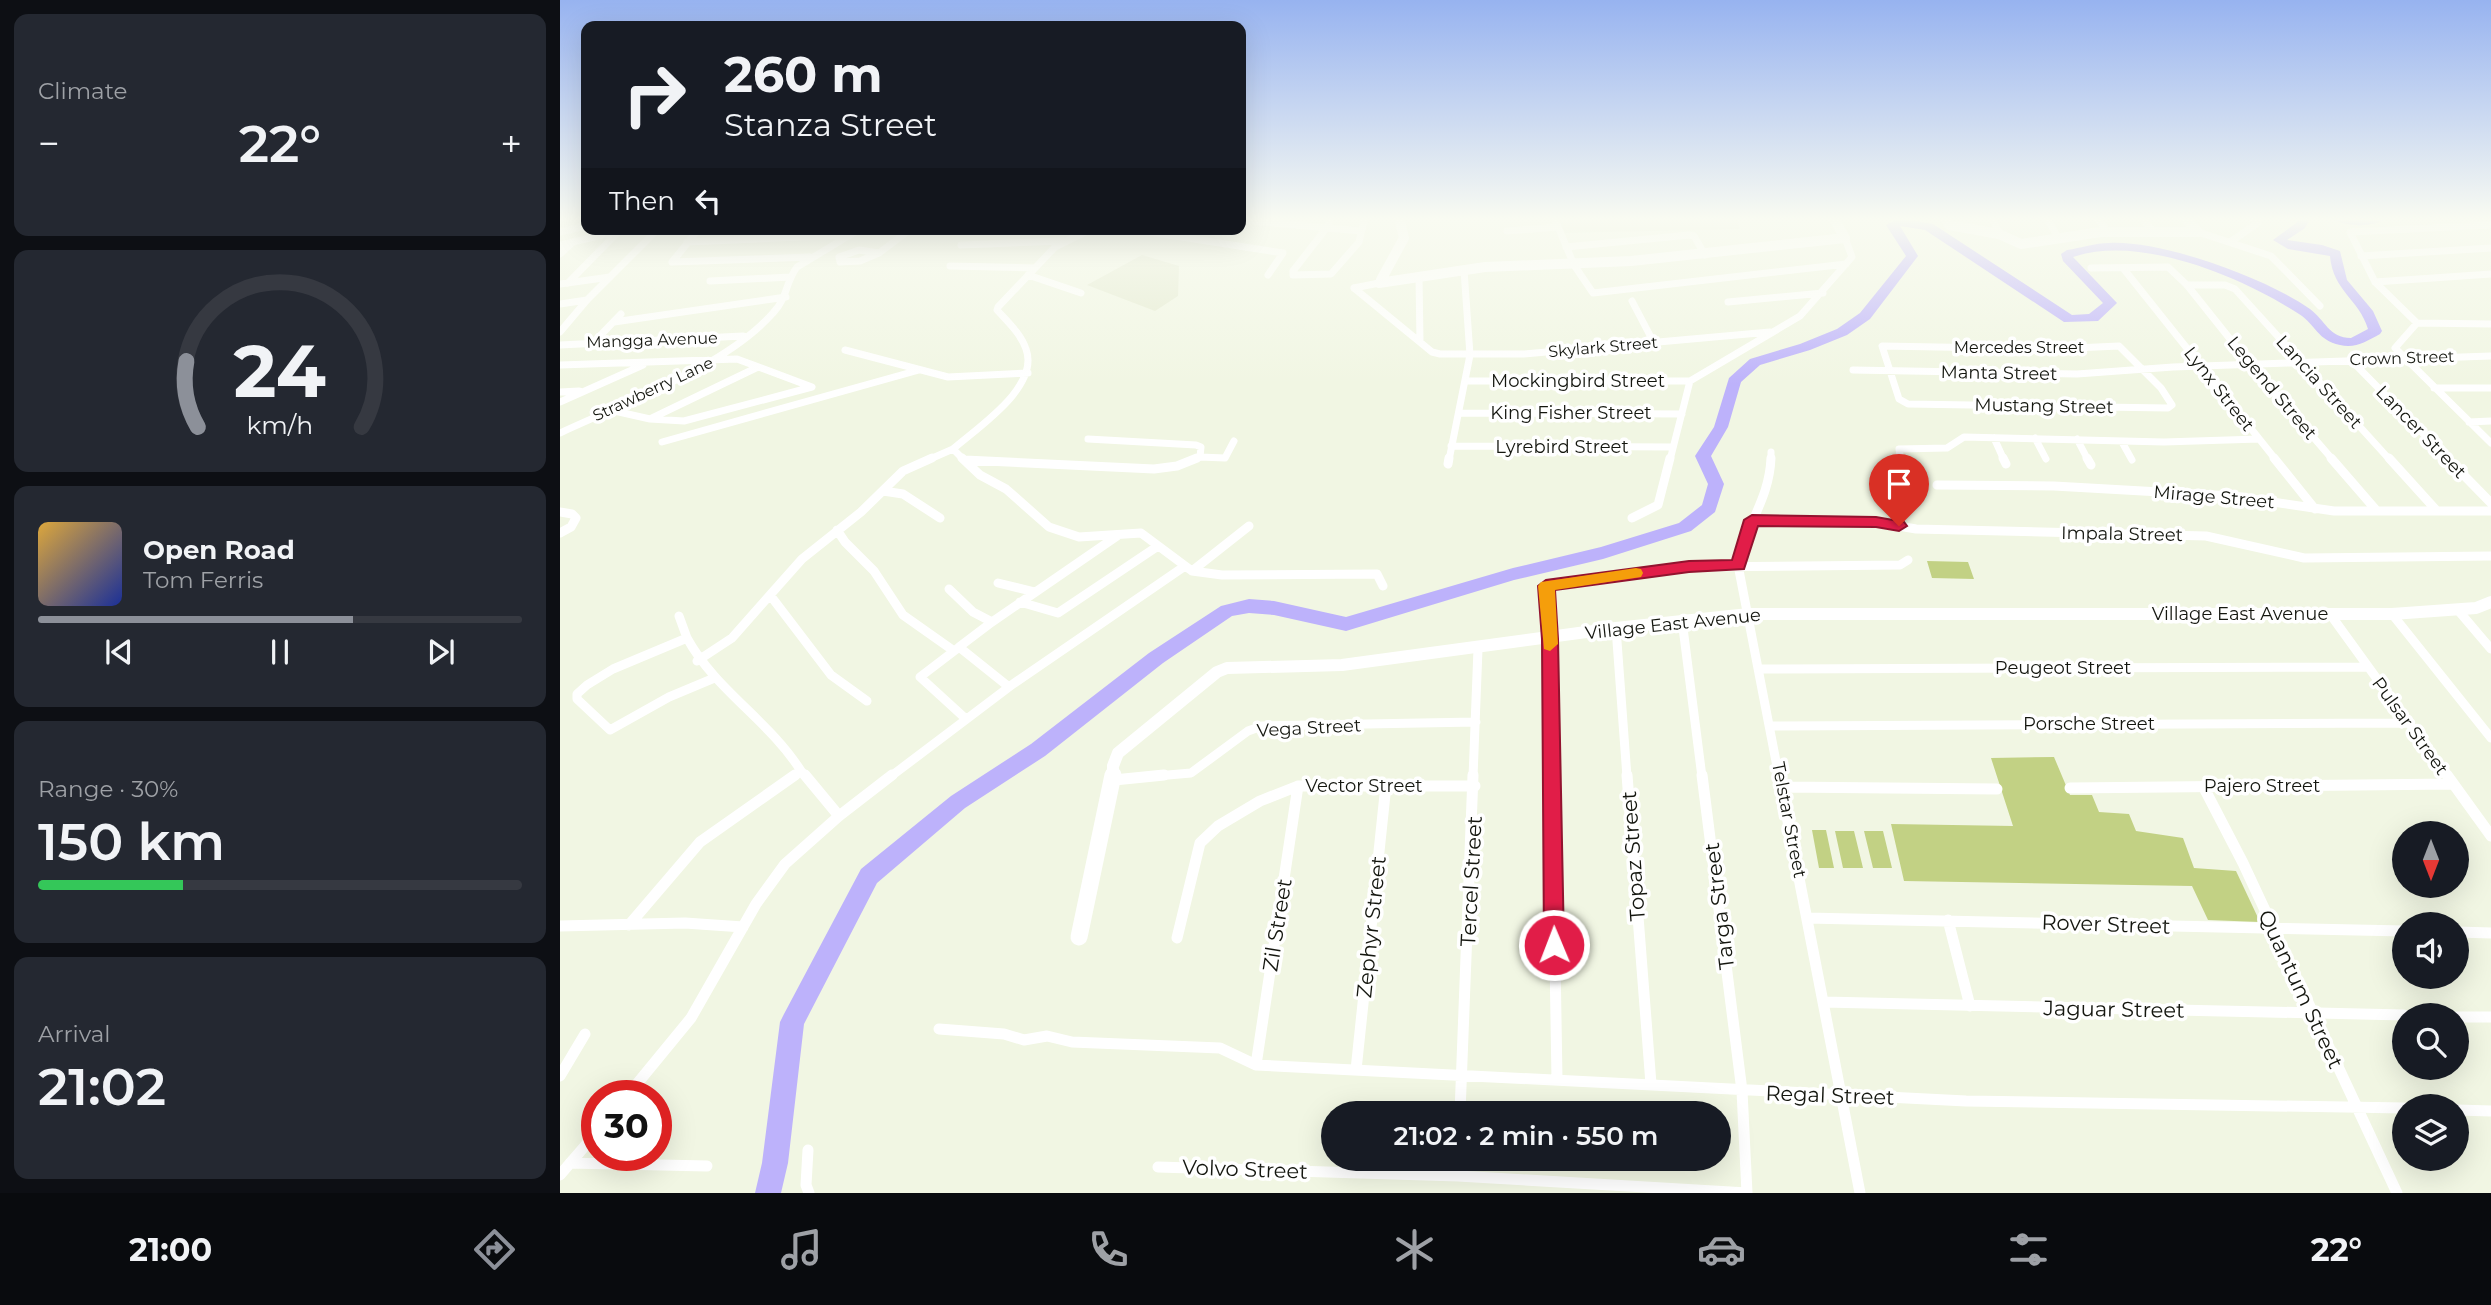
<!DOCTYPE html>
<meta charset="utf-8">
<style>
:root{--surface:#171b24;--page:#242831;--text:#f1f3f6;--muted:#9ea1a6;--line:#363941;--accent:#8c9099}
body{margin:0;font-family:Montserrat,sans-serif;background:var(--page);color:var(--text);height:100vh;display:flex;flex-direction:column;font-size:26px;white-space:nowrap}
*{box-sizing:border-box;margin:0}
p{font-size:23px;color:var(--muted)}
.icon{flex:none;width:38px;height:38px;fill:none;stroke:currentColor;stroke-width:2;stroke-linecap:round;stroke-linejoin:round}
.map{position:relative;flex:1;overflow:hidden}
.side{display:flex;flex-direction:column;gap:14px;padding:14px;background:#0d0f14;width:560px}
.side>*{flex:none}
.banner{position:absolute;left:21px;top:21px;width:665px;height:214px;border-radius:14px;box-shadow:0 7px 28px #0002;background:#171b24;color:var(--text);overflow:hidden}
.needle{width:46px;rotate:180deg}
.controls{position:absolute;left:1832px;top:821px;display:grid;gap:14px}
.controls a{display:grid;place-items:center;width:77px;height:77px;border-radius:50%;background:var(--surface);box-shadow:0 7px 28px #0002;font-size:35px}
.speed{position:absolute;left:21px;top:1080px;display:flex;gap:14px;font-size:35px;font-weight:700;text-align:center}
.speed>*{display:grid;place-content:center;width:91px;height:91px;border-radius:50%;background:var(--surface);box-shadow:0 7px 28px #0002;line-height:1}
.speed .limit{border:10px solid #d22;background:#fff;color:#111}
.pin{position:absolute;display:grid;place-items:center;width:60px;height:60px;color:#fff;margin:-72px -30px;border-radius:50% 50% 50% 0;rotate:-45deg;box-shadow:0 0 7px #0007}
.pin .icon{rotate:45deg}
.me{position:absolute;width:77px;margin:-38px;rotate:359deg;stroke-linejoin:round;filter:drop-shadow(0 0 5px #0008)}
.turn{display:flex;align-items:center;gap:24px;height:147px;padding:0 28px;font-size:32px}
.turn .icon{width:91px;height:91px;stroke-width:2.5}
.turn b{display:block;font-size:49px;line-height:60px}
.then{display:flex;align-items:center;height:66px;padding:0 28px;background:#0003;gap:14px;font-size:26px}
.big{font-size:52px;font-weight:600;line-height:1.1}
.side .widget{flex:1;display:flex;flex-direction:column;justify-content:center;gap:10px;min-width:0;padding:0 24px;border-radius:14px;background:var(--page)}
.side .dial{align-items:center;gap:0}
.dial svg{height:182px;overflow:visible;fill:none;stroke:var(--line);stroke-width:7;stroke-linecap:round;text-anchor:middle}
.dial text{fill:var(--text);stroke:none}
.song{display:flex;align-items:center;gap:21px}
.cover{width:84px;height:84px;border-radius:10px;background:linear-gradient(135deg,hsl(40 70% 55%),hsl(230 70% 35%))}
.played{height:7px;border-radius:4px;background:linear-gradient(90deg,var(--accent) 65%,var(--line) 65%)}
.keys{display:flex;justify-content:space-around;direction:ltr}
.heat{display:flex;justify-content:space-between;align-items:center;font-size:38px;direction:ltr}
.charge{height:10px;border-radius:5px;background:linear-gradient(90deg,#34c759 30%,var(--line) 0)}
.trip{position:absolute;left:761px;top:1101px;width:410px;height:70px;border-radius:35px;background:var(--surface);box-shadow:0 7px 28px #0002;font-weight:600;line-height:70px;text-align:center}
.tabs{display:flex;height:112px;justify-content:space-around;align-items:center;background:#090b0e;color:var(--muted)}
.tabs .icon{width:49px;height:49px}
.tabs .current{color:var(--accent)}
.tabs b{font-size:32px;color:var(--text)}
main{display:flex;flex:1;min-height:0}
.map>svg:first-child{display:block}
.built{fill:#e4ead0}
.green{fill:#c2d184}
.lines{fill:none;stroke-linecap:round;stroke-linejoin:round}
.river{fill:#bdb2fb;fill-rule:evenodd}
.street-far2{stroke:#fff;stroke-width:7}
.street-far1{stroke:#fff;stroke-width:9}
.street{stroke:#fff;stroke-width:11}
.secondary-far2{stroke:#fff;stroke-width:10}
.secondary-far1{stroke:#fff;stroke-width:12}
.secondary{stroke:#fff;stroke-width:17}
.route{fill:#e11d48;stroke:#92132f;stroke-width:2}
.slow{fill:#f59e0b}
.labels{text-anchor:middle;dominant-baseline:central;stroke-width:7;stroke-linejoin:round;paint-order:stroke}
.far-street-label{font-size:16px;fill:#14160f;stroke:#fff}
.street-label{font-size:18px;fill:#14160f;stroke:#fff}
.near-street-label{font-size:21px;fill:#14160f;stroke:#fff}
</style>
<main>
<section class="side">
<div class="widget"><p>Climate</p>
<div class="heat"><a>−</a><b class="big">22°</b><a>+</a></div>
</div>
<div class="widget dial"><svg viewBox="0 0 100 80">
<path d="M14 69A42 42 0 1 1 86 69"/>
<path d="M14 69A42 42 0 0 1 9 40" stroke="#8c9099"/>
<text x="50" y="56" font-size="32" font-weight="700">24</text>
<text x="50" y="72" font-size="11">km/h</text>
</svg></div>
<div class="widget">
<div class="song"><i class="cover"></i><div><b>Open Road</b><p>Tom Ferris</p></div></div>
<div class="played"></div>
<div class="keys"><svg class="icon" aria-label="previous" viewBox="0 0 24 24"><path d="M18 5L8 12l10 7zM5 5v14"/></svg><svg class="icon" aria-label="pause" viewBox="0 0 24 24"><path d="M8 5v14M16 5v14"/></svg><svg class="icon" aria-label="next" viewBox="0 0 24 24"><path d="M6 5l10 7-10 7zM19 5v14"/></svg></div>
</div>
<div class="widget"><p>Range · 30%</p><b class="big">150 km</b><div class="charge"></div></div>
<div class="widget"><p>Arrival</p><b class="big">21:02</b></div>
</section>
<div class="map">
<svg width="1931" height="1193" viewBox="0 0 1931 1193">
<rect width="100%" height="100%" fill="#f1f6e3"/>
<path class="built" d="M998,217H1176L1180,229L1002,233Z
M582,255L619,266L618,296L595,311L527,285Z"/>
<path class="green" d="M1367,561L1408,562L1414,579L1372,578Z
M1494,757L1510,795H1532L1539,812L1569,814L1576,831L1623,838L1634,868L1676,871L1700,922L1648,920L1632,886L1344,881L1331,824L1453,826L1431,758Z
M1252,830H1266L1274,868H1259Z
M1275,831H1294L1303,868H1283Z
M1304,831H1323L1332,868H1313Z"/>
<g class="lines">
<path class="river" d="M1739,217H1751L1745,228L1727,240L1762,245L1780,251L1787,280L1813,311L1822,331L1820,334C1807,341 1795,349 1780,345C1757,340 1756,325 1739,314C1682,277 1580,234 1513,257L1557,303L1538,321L1504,322L1365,230L1340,226L1358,256L1310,319L1287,335L1250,350L1200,365L1181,382L1168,427L1151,456L1164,484L1155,512L1131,531L1043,559L954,580L786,631L714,615L689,613L672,616L603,663L485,756L405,808L317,883L244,1024L228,1163L221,1193H195L202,1163L220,1022L224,1014L301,869L391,796L471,744L589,653L661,606L689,599L714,601L786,617L953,568L1041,547L1119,523L1142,505L1148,484L1135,456L1154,427L1169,378L1190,359L1240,344L1277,329L1300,313L1346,256L1326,225L1339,218L1373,224L1512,315L1529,314L1543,303L1503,261L1501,254L1507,250C1521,248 1535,243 1549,243C1602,240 1706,278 1750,309C1765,320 1769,338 1791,338L1808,329C1799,299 1773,291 1770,256L1728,249L1713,240L1736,223Z
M1770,217H1829C1814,228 1785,228 1770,217Z"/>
<path class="street-far2" d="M770,217L768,226L733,271V275L771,274L799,242L805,217
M994,217L1014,265L1033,293L1286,264
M1432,217L1439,234
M1486,217L1499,239
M1536,217L1547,231
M1581,217L1594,232
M0,219L10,217
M681,220L801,231
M570,229L723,253L708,275
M947,231L997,227
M0,232L26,226
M1638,232L1711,256L1760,306
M127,242L288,235
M1670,242L1698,223L1691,217
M0,245L68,229
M401,245L503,241
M1006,247L1129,235L1134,236L1145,255
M299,250L319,253L300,261L280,262L279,257Z
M319,253L351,229
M0,254L12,243
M1801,256L1931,248
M112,262L250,257
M112,262L139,229
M390,266L474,268
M1531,268L1608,267L1627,285L1690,364L1773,460
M1563,268L1716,460
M468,275L521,293
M859,276L860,342
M150,281L230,277
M1815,282L1931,274
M8,283L59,231
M0,284L50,277
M1627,285H1665L1675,289L1830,460
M794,288L872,352L880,354H964L1210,332
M794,288L819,283L821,280
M1072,301L1094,343
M1168,302L1263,293
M0,304L27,300
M54,322L226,297
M1857,323L1815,282L1790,232L1931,225
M1931,324L1857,323L1835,348L1931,443
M0,332L27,300L98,229
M34,342L61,314
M0,345L183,336
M1322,346L1493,349L1559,346L1601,388L1612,405L1608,408L1348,404L1339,399Z
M285,350L388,377L468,373
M1791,360L1889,460
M0,365L177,359L252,387
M1293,370L1517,374L1613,367L1931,356
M906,381H1130
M1874,388H1931
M0,392L19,391
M0,402L83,365
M50,410L90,419L124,421L252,387
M900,413L1122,414
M92,418L198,367
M1909,422L1931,421
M0,433C66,402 165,367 213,313C228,297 225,283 237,267L300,229
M1434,438L1444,460
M1475,438L1486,459
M528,439L636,445L641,447L640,457
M1517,439L1528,460
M102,442L359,370
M1562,442L1572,460
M891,446L1112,447
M368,460L393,449
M404,460L393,449C418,427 480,387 466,349C461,334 448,322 437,310L438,307L495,247L531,229
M633,460L640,457L665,458L674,441
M889,460L910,355L904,270
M1110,460L1130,381L1240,316L1292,257L1285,238
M1211,460V452
M1341,460L1339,449L1387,448L1404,437L1604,442L1699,439"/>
<path class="street-far1" d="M402,458L420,475L446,489L489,527L519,537L581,533L632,571L662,575L817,574L823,586
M1211,458C1209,502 1185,524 1178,565L1219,777
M1341,458L1345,476
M1443,458L1446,464
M1527,458L1531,465
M1714,458L1755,509
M1771,458L1816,510
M1829,458L1877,511
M1887,458L1931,503
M405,460L594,469L617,466L637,458
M888,464L889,458
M1377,485L1494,486L1671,496L1774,511H1931
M323,491L343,494L380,518
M0,512L12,514L16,518L11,527L0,533
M1072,518L1098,505L1110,458
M1192,520L1316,522L1356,529L1646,536L1744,558L1931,556
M277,530L285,542L314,571L343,615L394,651
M632,571L689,526
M438,583L475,592
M389,589L413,612L432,622L557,536
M460,602L498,613L598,546
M1897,609L1931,649
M1770,614L1888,777
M1832,614L1931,738
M119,616L127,638
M1122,620L1142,777
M432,622L399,647L449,687
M1056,628L1067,777
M398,648L360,677L406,719
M137,661L172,638L210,595
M1199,669L1807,667
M152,679L109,697L50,730L17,699V694L27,685L53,669L127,638C156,691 209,720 241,771L232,777
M307,701L271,675L210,595L242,559L301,512L343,471L372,458
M1210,726L1847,723
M241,771L246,777
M330,777L453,684L625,566
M585,777L631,773L688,731L702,726L916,722
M913,777L918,649
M992,777L990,639L986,586L1129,567L1340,565L1348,560"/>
<path class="street" d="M245,775L279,816
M992,775L997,1080
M1067,775L1091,1084
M1219,775L1300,1193
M1887,775L1931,836
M554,780L604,775
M1643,786L1683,863L1837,1193
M1223,787L1437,789
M1510,788L1893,784
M1247,918L1844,931
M1388,920L1410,1006
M69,925L140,842L235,775
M0,926L125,923L183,927
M1897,932L1931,933
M617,938L640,843L658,826L700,801L738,786H915
M1264,1002L1844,1015
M1897,1017H1931
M379,1029L444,1034L464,1040L487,1036L512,1042L660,1048L696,1065L1406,1101L1844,1108
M696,1065L738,786
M796,1070L826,785
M0,1076L25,1034
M67,1096L131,1018L196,904L225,864L279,816L332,775
M1897,1110L1931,1111
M900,1113L913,775
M248,1150L246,1185L249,1193
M10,1163L147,1166
M598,1167L898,1176L1187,1193L1182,1091L1142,775
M0,1175L37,1132
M898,1176L899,1158"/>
<path class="secondary-far2" d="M1385,217L1389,225L1439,234L1461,244L1541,232H1638
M1624,217L1638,232
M821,280L844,238L839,217
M819,283L925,267L1071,261L1285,238L1273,217"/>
<path class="secondary-far1" d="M553,777V766L558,753L657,672L667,668L782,665L1056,628L1189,614H1832L1916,608L1931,602"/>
<path class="secondary" d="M519,937L553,775"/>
</g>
<linearGradient id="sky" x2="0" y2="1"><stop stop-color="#97b3f0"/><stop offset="0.57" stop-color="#f9fbf2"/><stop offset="1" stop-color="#f9fbf2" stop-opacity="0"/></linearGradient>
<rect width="1931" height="384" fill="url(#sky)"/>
<path class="route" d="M1192,515L1316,517L1344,522L1347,526L1339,531L1316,527L1198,526L1184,569L1129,572L995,590L998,639L1004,945L1001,952L994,955L987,952L984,945L982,639L978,586L986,580L1129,561L1172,560L1184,520Z"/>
<path class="slow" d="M1076,568L1081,569L1083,573L1081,577L995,590L998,644L990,651L984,649L978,586L981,582Z"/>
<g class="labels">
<g class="far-street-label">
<text transform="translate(92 340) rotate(-2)">Mangga Avenue</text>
<text transform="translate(1043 347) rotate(-5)">Skylark Street</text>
<text x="1459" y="347">Mercedes Street</text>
<text transform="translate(1842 358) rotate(-2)">Crown Street</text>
<text transform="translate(93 389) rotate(-25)">Strawberry Lane</text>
</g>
<g class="street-label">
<text transform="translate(1439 373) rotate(1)">Manta Street</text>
<text x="1018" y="381">Mockingbird Street</text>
<text transform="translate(1759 382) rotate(48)">Lancia Street</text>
<text transform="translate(1712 388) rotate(50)">Legend Street</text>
<text transform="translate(1659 389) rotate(52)">Lynx Street</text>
<text transform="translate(1484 406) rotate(1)">Mustang Street</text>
<text x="1011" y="413">King Fisher Street</text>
<text transform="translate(1861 432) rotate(46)">Lancer Street</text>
<text x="1002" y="447">Lyrebird Street</text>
<text transform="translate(1654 497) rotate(5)">Mirage Street</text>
<text transform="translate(1562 534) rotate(1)">Impala Street</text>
<text x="1680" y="614">Village East Avenue</text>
<text transform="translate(1113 624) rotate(-6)">Village East Avenue</text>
<text x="1503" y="668">Peugeot Street</text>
<text x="1529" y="724">Porsche Street</text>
<text transform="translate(1850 726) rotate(54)">Pulsar Street</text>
<text transform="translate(749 728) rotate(-3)">Vega Street</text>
<text x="804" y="786">Vector Street</text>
<text x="1702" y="786">Pajero Street</text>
<text transform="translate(1229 820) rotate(79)">Telstar Street</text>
</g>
<g class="near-street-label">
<text transform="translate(1073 856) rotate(-94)">Topaz Street</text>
<text transform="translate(911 881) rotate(-87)">Tercel Street</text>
<text transform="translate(1159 906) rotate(-97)">Targa Street</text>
<text transform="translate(1546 924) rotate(2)">Rover Street</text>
<text transform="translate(717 925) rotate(-81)">Zil Street</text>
<text transform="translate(811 927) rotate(-84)">Zephyr Street</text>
<text transform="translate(1741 989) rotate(65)">Quantum Street</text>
<text transform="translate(1554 1009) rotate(1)">Jaguar Street</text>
<text transform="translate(1270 1095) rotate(2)">Regal Street</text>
<text transform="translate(685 1169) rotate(2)">Volvo Street</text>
</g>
</g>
</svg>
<div class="controls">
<a><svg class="needle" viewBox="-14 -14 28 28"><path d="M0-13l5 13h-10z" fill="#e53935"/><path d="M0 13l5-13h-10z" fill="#9ea1a6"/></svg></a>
<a><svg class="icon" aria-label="sound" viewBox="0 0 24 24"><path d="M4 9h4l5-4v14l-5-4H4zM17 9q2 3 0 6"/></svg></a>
<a><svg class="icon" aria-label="search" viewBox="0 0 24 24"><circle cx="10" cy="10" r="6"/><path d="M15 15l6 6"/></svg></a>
<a><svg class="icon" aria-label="layers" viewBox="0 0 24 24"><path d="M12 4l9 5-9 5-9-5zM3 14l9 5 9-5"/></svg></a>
</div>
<div class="speed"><div class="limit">30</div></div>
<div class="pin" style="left:1339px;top:526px;background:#d93025"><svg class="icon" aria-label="arrive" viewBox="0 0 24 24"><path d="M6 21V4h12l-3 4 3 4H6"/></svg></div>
<svg class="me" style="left:994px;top:945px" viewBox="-20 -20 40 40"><circle r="17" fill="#e11d48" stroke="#fff" stroke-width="3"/><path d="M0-11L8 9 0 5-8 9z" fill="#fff"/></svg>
<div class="trip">21:02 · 2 min · 550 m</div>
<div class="banner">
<div class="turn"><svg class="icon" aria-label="right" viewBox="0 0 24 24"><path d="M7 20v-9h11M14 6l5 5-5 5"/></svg><div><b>260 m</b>Stanza Street</div></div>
<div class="then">Then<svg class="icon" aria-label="left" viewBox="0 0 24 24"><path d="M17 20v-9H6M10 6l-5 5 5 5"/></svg></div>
</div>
</div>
</main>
<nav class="tabs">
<b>21:00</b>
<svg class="icon current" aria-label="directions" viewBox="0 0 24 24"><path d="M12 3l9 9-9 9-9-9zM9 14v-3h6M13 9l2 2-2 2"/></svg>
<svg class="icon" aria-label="music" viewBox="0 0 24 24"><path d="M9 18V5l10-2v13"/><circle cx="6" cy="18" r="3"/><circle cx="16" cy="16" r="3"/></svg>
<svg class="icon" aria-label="phone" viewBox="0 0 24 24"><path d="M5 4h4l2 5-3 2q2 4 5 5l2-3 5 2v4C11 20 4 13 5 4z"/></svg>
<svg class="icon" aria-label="climate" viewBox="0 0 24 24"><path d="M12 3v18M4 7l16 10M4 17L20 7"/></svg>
<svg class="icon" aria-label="car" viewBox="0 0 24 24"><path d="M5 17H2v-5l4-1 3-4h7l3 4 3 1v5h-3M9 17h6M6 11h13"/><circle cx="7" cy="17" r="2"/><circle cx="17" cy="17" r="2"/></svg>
<svg class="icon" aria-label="filters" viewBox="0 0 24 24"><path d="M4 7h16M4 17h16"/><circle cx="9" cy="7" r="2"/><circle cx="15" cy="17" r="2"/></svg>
<b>22°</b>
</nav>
